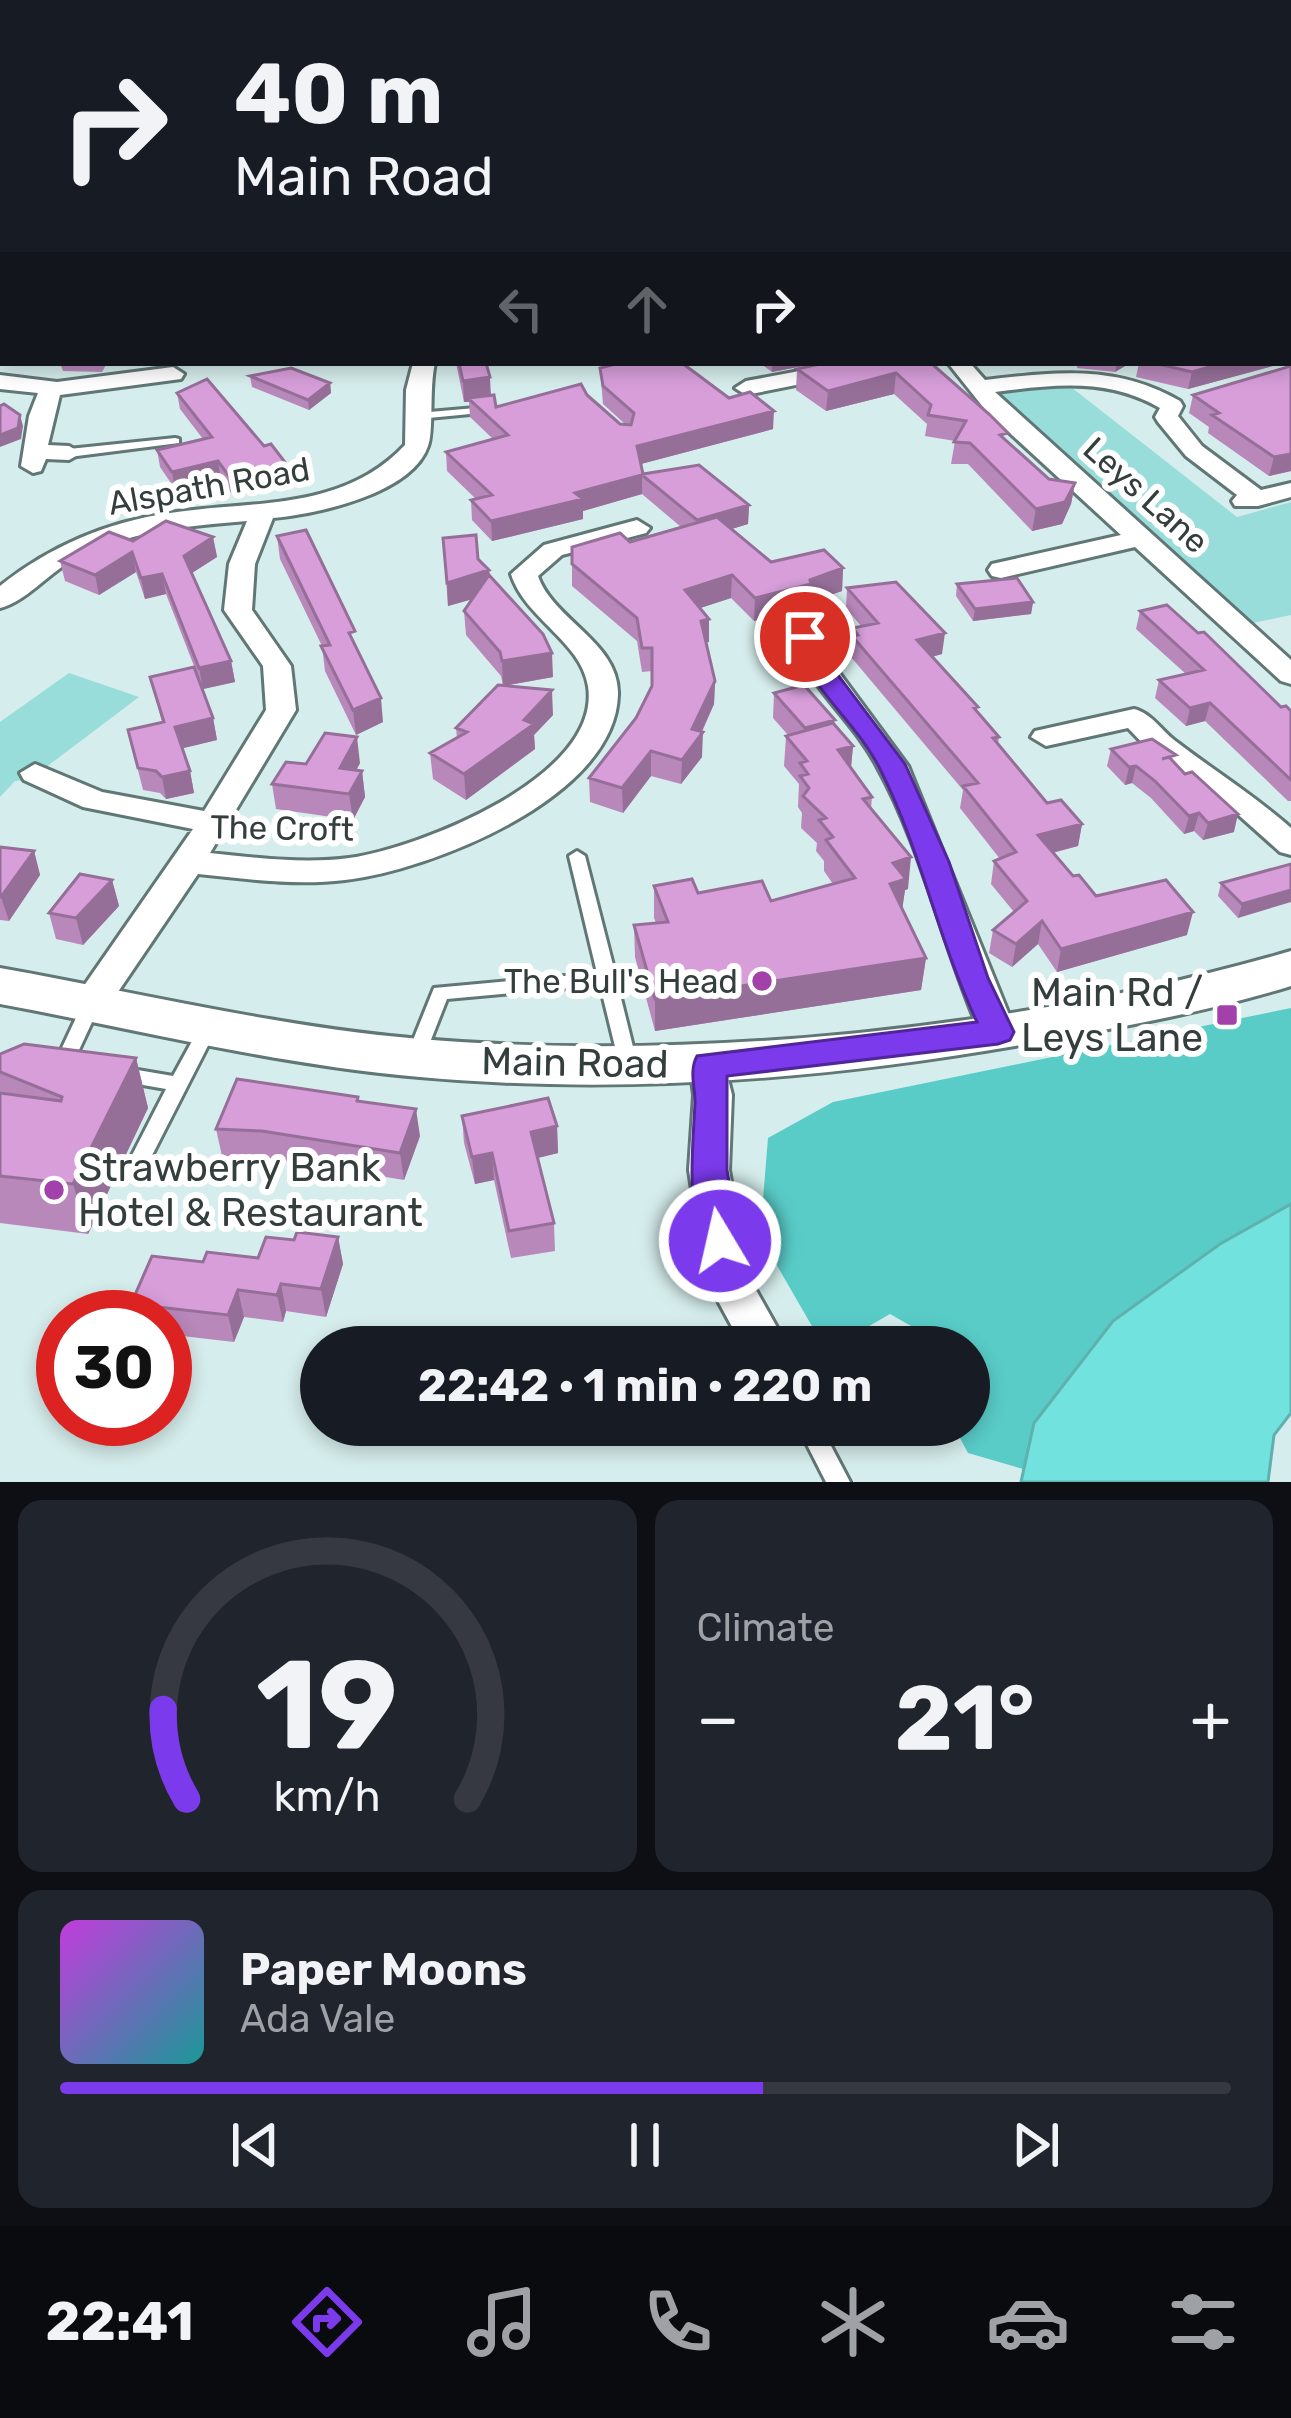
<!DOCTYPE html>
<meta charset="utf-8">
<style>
:root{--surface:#171b24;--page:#20242c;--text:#f1f3f6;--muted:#9ea1a6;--line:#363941;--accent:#7c3aed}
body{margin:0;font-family:Rubik,sans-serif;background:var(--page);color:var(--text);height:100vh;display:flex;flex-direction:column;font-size:45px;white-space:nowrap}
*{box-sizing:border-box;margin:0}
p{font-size:39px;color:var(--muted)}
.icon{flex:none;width:66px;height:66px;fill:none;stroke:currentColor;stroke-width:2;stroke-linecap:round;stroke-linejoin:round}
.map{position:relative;height:1482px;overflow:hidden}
.panel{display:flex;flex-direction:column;gap:18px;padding:18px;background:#0d0f14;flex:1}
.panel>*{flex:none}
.hud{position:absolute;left:0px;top:0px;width:1293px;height:366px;box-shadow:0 6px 18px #0003;background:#171b24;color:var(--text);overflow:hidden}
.speed{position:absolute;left:36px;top:1290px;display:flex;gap:24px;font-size:60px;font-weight:700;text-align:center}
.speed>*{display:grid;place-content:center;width:156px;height:156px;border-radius:50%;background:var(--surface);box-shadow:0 6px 18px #0003;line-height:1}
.speed .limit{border:18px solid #d22;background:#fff;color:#111}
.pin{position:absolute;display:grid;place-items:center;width:102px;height:102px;color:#fff;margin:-51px;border:6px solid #fff;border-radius:50%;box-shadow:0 3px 12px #0007}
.me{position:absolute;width:132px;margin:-66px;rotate:351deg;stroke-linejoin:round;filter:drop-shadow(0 0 9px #0008)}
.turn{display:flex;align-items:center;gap:42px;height:252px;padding:0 36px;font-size:54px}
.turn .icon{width:156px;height:156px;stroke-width:2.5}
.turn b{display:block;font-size:84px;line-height:102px}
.lanes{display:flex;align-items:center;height:114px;padding:0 36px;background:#0003;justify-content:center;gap:60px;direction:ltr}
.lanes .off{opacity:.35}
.big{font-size:90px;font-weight:700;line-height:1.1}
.panel .card{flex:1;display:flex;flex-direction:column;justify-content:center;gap:18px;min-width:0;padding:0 42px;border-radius:24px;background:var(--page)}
.panel .dial{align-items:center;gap:0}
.dial svg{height:312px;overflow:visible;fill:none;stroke:var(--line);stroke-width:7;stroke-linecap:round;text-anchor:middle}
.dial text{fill:var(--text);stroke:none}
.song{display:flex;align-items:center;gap:36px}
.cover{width:144px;height:144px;border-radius:18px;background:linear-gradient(135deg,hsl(290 70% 55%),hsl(180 70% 35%))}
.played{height:12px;border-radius:6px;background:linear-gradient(90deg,var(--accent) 60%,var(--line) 60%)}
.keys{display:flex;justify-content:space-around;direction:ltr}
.heat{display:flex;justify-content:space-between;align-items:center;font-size:66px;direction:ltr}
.panel .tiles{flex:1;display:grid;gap:18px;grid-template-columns:1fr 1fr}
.card:last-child{grid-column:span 2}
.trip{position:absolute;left:300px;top:1326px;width:690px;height:120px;border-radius:60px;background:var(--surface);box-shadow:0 6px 18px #0003;font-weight:700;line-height:120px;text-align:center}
.menu{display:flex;height:192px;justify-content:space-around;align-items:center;background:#090b0e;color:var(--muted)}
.menu .icon{width:84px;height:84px}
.menu .selected{color:var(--accent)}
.menu b{font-size:54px;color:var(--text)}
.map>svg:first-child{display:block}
.green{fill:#99ddda}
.forest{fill:#59ccc8}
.water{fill:#71e2de;stroke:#5fb1ae;stroke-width:3}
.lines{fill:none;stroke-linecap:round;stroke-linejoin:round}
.lane-casing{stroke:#617775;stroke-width:6}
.street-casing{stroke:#617775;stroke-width:6}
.secondary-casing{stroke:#617775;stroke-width:6}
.highway-casing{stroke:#617775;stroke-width:6}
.lane{fill:#fff;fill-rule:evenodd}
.street{fill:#fff;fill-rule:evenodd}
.secondary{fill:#fff;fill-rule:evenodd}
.highway{fill:#fff;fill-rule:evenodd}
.wall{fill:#b988bb}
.shaded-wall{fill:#966f99}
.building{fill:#d79eda;stroke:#966f99;stroke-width:3}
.route{fill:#7c3aed;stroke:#51269a;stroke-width:3}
.poi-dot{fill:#a241a9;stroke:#fff;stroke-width:4.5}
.labels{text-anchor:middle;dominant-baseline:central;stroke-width:12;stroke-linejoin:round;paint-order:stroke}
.street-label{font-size:33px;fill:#343e3d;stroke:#fff}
.poi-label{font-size:33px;fill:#343e3d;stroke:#fff;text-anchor:end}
.near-poi-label{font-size:39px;fill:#343e3d;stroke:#fff;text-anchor:end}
.near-street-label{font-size:39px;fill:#343e3d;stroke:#fff}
</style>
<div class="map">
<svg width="1291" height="1482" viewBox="0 0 1291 1482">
<rect width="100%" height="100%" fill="#d5edec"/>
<path class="green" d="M1062,380L1237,517L1291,502V615L1248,624L1000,398L1006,390Z
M69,673L139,697L29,780L15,781L0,797V722Z"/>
<path class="forest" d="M1291,1008V1204L1220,1244L1113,1321L1034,1423L1023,1469L968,1453L953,1425H969V1347H948L890,1314L833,1347H824L760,1236L768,1138L833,1102Z"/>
<path class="water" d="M1291,1204V1413L1274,1435L1268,1482H1021L1034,1423L1113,1321L1220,1244Z"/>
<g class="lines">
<defs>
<path id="lane" d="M487,407L491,408V412L418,419L412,416L418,413Z
M175,438L179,439V443L69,457L63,453L69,449Z
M577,851L585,856L615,973L619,978L617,982L637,1063L635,1068L628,1070L621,1068L619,1063L600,985L447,999L423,1060L416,1062L409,1060L407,1055L434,988L597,973L569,856Z
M91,999L97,1000L100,1005L72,1065L70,1070L63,1072L56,1070L54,1065L82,1005L85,1000Z
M208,1021L214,1023L217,1028L143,1173L136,1175L129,1173L126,1167L166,1089L120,1081L113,1079L111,1074L113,1069L120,1067L173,1076L202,1023Z
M797,1425H820L850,1482H826Z"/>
<path id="street" d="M413,363H435C429,388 434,431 428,446C412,494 316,514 273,518L255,564L252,610L291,666L296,710L210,853C256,858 304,864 349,858C419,848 602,777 588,686C581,641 525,619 511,574L544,545L637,520L650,528L646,533L562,555L538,576C553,620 620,643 618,695C615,798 430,870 345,880C296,886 246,879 198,874L105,1011L92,1015L79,1011L74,1002L79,993L193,829L83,807L24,780L20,773L35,764L102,792L204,811L266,710L263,666L224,610L229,564L247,521C185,526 127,531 71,561C48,574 25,602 0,608V586C49,547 107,522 170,513C254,500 342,512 405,445L406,390Z
M842,363H887L876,369L746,395L735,388L746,381Z
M948,363H970L985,380C1055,372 1116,364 1180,401L1183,406L1178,416L1202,446L1261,490L1291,483V497L1258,506H1235L1232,501L1237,495L1186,456L1158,422L1155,417L1160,408C1107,377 1053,385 995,392L1291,660V684L1281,681L1135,547L1001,578L992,576L988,570L992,564L1121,535L987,412Z
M173,367L184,374L181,379L60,395L48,445L69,446L81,453L69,460L46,459L41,471L33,473L21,466L29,416L38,393L0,389V375L57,382Z
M826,617L840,625L820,640L826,655L908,766L1016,1032L1011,1041L998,1045L985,1041L980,1032C942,945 923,849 877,766C854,722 813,691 794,644L769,641L765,635L769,629L800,628Z
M1134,709C1153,714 1162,732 1178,743C1216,772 1255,796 1291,828V855L1280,852L1224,802L1153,754L1128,728L1046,746L1031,737L1035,731Z
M709,1051L722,1055L732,1095L729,1170L747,1274L788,1347H743L705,1277L689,1170L694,1095L690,1065L696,1055Z"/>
<path id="secondary" d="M3,328V346L0,347V329Z
M1291,951V986C1210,1011 1127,1026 1043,1041C838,1078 629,1096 420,1077C278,1065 140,1030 0,1004V968C140,993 279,1027 420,1039C698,1062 1023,1029 1291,951Z"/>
<path id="highway" d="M228,0H288L226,3Z
M318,0H377L316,3Z
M0,22H3V38H0Z"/>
</defs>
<use href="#lane" class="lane-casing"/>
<use href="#street" class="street-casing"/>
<use href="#secondary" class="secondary-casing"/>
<use href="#highway" class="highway-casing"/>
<use href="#lane" class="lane"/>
<use href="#street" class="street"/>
<use href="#secondary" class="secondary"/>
<use href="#highway" class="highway"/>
</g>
<path class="wall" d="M60,363H107L102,372L63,371Z
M456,363H486L491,395L496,407L587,395L620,424H625L603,404L600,368L773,429L641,464L643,474L749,505L748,524L731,529L771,562L843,568L842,591L810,602V606L754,621L731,598L700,608L709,619V642H706L715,681L714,704L702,732V757L681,784L651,776L623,813L590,802L589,778L636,718L652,686V671L642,672L637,641L572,586V547L630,542L681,527L642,494L583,511V519L492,541L472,520L471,500L476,499L447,471L446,452L493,439L470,417L469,402H464Z
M760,363H818L772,372Z
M931,363L1007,441L1049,479L1075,483L1071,504L1062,524L1032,531L968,464H951L955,441L925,436L927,424L894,394L826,411L796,390L797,369Z
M1078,363H1130L1115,372L1077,368Z
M1139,363H1284L1188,389L1136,377Z
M1291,366V471L1269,476L1208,433L1209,427L1189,413L1193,395Z
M250,376L330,383L331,393L309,410L252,387Z
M177,393L264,446L288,466L291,483L234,497L221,479L175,489L160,467L157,450L203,439L180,409Z
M277,536L357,649L383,722L356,735L325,671L322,646L280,559Z
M213,537L217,557L192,573L231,661L235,682L203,689L166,594L145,599L136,572L99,595L65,581L60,561L133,541Z
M443,538L478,559L489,570L490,576L553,677L504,686L553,715L534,735L535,749L466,800L433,779L430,753L457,738L456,728L503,686L501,676L466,635L464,611L472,599L448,606Z
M957,584L1033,602L1031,614L973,621L956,596Z
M847,588L942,654L932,657L999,737L998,744L1047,803L1082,824L1078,846L1053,853L1073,876L1096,896L1187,935L1057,972L1038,944L1012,967L989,953L993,930L1014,912L991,884L994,861L1000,859L960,808L963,790L851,657L853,628L861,626L846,608Z
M1140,611L1281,707L1291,711V801H1288L1205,721L1186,726L1155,698L1159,680L1186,674L1136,629Z
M150,677L213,718L217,740L182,748L190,771L194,793L166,799L160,793L143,790L128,730L162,722Z
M774,693L835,725L853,746L851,768L872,797L871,809L908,889L905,890L902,909L926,958L921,990L655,1031L635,957L634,925L656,923L654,918V886L771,901L833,884L824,871V861L816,851L817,843L801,828L802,813L798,807L799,784L784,766L786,736L788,735L773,718Z
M1111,749L1174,763L1234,832L1203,840L1194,831L1184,834L1151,798L1132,783L1125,785L1107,766Z
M360,763L356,771H362L365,797L353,820L276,809L272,784L306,764Z
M0,847L34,851L40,875L9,921L0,920Z
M1291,864L1238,918L1218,896L1221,883Z
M112,880L119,906L83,945L56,939L49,913Z
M0,1054L136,1058L148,1108L88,1234L0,1223Z
M359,1101L420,1136L404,1180L268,1158L222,1156L216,1129Z
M462,1116L557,1126L558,1153L538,1158L554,1223L555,1251L511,1258L494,1180L475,1184L464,1143Z
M338,1237L343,1264L326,1317L286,1311L283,1322L244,1317L234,1342L165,1334V1317H135L131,1304L203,1262L258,1258L294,1240Z"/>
<path class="shaded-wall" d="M772,363H818L772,372Z
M1117,363H1130L1115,372Z
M1224,363H1284L1188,389L1192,372Z
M896,373L894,394L826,411L828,391Z
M490,377L491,399L468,398L469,402H464L463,381Z
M330,383L331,393L309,410L308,400Z
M774,411L773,429L637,465V446Z
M20,415L23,426L21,439L0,447V435Z
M1291,454V471L1269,476L1274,457Z
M218,461L221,479L175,489L172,472Z
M288,466L291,483L234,497L231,479Z
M642,475V494L583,511V519L492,541L491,521L575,493Z
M1075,483L1071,504L1062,524L1032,531L1036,509Z
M749,505L748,524L696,540L697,520Z
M213,537L217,557L187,576L184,556Z
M132,552L136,572L99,595L95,575Z
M843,568L842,591L810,602V606L754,621L755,598Z
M489,570L491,594L448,606L447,583Z
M162,574L166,594L145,599L141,578Z
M732,575L731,598L685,613V590Z
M1033,602L1031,614L973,621L975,609Z
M709,619V642L701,644V621Z
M945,633L942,654L915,661L917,640Z
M552,653L553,677L503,686L502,661Z
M231,661L235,682L203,689L199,668Z
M715,681L714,704L699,737L703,732L702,757L681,784L682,760L692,729Z
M552,690L553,715L534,735L535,749L466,800L464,774L524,720Z
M381,698L383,722L356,735L353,710Z
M1210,703L1205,721L1186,726L1190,708Z
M213,718L217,740L180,749L175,727Z
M357,737L360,763L343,794L340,768Z
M853,746L850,777L838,750Z
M651,751V776L623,813L622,788Z
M1136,766L1132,783L1125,785L1129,767Z
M190,771L194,793L166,799L162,777Z
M362,771L365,797L353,820L349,794Z
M1199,813L1194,831L1184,834L1189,816Z
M1238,814L1234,832L1203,840L1208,823Z
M1082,824L1078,846L1034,857L1038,835Z
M34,851L40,875L9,921L1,897Z
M911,857L908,889L905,890L902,911L887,916L893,863Z
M112,880L119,906L83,945L76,918Z
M1291,890V902L1238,918L1242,904Z
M1193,912L1187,935L1057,972L1061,949Z
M1042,921L1038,944L1012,967L1016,944Z
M926,958L921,990L655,1031V999Z
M136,1058L148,1108L88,1234L73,1184Z
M416,1109L420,1136L404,1180L400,1153Z
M557,1126L558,1153L533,1159L531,1132Z
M492,1153L494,1180L475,1184L472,1157Z
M338,1237L343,1264L326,1317L321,1289Z
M281,1284L286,1311L283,1322L277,1295Z
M238,1290L244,1317L234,1342L228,1315Z"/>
<path class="building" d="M459,363H486L490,377L463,381Z
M620,363H682L729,398L750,392L774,411L637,446L643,474L699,465L749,505L697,520L642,475L575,493L583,499L491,521L471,500L492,495L446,452L508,435L468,398L494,395L496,407L581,384L587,395L620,424L631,425L634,413L603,386L600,368Z
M824,363H931L989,414L1008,433L1000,435L1049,479L1075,483L1065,502L1036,509L970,443L954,442L966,421L928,415L931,405L896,373L828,391L797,369Z
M1154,363H1224L1192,372Z
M1291,366V454L1274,457L1212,415L1219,413L1193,395Z
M291,368L330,383L308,400L250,376Z
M207,379L264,446L271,444L288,466L231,479L218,461L172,472L157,450L212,437L177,393Z
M4,404L20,415L18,428L0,435V406Z
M717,517L771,562L824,550L843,568L810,580L811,584L755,598L732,575L685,590L709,619L701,621L715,681L692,729L703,732L682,760L651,751L622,788L589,778L636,718L652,686V648H642L637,618L572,564V547L620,533L630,542Z
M166,521L213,537L184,556L231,661L199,668L162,574L141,578L132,552L95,575L60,561L109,532L133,541Z
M306,530L355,631L349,633L381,698L353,710L321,646L330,645L277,536Z
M476,535L478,559L489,570L447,583L443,538Z
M489,575L543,634L552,653L502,661L500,652L464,611Z
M1017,578L1033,602L975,609L957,584Z
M896,582L945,633L917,640L978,707L974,708L999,737L993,738L1047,803L1061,800L1082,824L1038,835L1073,876L1079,875L1096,896L1166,880L1193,912L1061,949L1042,921L1016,944L993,930L1027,901L994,861L1016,852L963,786L978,783L852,636L858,635L853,628L878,623L847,588Z
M1167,605L1198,633L1204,632L1281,707L1286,706L1291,711V780L1210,703L1190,708L1159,680L1204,670L1140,611Z
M194,667L213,718L175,727L190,771L162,777L156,771L138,768L128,730L164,722L150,677Z
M498,685L552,690L524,720L534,724L464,774L430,753L467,732L456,728Z
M804,685L835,720L805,728L774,693Z
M833,723L853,746L838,750L872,797L863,799L911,857L893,863L906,879L890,884L926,958L655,999L634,925L668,922L654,886L692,879L698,893L762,881L771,901L855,878L826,840L833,837L819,820L826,818L803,796L809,788L800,776L808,774L800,763L807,761L786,736Z
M325,733L357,737L340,768L362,771L349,794L272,784L286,762L306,764Z
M1152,739L1176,755L1162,759L1169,757L1185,774L1192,772L1238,814L1208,823L1199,813L1189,816L1155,781L1136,766L1129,767L1111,749Z
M0,847L34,851L1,897H0Z
M1291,864V890L1242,904L1221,883Z
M80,874L112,880L76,918L49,913Z
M24,1044L136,1058L73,1184L0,1176V1093L61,1101L62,1097L0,1072V1054Z
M237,1079L358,1097L357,1101L416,1109L400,1153L262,1131L216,1129Z
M548,1098L557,1126L531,1132L554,1223L509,1231L492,1153L472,1157L462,1116Z
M297,1232L338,1237L321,1289L281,1284L277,1295L238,1290L228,1315L131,1304L152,1256L203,1262L207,1252L258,1258L266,1237L294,1240Z"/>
<path class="route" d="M805,630L814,632L825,658L905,764L949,862L988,978L1014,1032L1010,1040L998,1044L727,1076V1170L739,1241L734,1252L720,1257L707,1252C685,1208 693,1150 695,1102C695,1086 689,1071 697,1056L977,1022C938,940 921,850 880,769C856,721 809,688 792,637Z"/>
<g class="poi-dot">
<circle cx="762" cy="981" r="12"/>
<rect x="1215" y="1003" width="24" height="24" rx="6"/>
<circle cx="54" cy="1190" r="12"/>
</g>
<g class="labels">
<g class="street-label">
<text transform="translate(209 486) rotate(-10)">Alspath Road</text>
<text transform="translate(1146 495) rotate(42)">Leys Lane</text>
<text transform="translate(282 828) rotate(1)">The Croft</text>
</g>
<g class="poi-label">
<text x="738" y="981">The Bull's Head</text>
</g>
<g class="near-poi-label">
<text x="1203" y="993">Main Rd /<tspan x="1203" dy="45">Leys Lane</tspan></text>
<text x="78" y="1168" text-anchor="start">Strawberry Bank<tspan x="78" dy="45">Hotel &amp; Restaurant</tspan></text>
</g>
<g class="near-street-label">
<text transform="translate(575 1063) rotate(1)">Main Road</text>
</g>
</g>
</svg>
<div class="speed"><div class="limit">30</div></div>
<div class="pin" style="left:805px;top:637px;background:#d93025"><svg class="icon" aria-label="arrive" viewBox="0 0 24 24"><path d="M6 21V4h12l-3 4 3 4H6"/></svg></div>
<svg class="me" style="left:720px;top:1241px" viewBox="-20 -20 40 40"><circle r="17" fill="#7c3aed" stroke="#fff" stroke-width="3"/><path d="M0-11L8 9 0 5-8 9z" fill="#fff"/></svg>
<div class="trip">22:42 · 1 min · 220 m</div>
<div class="hud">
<div class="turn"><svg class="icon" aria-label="right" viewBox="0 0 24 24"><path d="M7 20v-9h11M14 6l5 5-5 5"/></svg><div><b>40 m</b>Main Road</div></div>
<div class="lanes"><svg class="icon off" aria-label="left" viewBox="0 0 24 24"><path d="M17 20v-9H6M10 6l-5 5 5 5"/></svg><svg class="icon off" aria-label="ahead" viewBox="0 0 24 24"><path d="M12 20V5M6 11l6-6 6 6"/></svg><svg class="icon" aria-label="right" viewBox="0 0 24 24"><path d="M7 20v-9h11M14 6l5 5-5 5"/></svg></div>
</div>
</div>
<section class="panel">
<div class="tiles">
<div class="card dial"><svg viewBox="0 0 100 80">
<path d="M14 69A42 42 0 1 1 86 69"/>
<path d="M14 69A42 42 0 0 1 8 46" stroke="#7c3aed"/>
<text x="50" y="56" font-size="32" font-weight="700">19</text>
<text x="50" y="72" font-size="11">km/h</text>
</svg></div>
<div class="card"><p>Climate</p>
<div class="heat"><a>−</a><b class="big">21°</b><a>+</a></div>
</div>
<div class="card">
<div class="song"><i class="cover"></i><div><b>Paper Moons</b><p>Ada Vale</p></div></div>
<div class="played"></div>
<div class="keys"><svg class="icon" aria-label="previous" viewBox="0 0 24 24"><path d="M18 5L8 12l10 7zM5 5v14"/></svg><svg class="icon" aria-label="pause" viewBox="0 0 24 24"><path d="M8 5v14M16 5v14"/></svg><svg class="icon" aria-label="next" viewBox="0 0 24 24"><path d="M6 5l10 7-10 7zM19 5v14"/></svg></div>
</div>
</div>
</section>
<nav class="menu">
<b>22:41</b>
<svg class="icon selected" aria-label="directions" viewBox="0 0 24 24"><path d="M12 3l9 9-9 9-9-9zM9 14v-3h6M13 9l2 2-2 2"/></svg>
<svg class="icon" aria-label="music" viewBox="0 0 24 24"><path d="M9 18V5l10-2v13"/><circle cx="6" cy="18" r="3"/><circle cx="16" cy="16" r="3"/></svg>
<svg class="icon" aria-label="phone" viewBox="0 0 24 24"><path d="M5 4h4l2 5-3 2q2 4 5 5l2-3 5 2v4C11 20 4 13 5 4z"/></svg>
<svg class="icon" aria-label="climate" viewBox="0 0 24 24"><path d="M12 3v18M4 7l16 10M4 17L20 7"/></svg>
<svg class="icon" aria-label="car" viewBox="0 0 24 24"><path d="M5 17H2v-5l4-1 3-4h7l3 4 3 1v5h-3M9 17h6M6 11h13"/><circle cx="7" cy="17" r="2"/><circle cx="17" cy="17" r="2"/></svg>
<svg class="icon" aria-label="filters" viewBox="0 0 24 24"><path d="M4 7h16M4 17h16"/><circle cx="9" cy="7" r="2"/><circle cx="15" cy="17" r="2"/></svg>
</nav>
